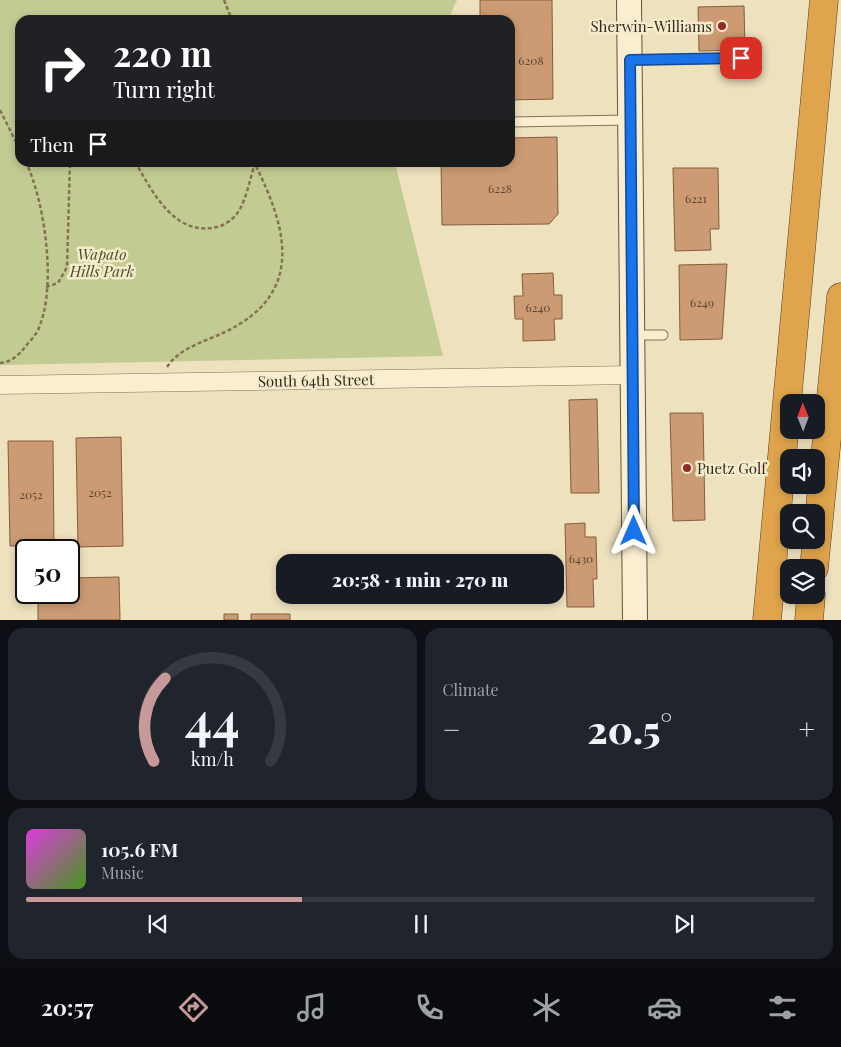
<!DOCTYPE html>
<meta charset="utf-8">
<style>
:root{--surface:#171b24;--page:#20242c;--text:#f1f3f6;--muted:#9ea1a6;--line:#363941;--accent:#c79999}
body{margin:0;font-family:"Playfair Display",serif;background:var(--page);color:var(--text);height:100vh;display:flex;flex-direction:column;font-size:19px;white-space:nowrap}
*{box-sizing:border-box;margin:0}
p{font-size:16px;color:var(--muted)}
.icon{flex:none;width:28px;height:28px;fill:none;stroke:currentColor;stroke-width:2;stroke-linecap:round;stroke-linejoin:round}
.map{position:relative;height:620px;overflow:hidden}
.details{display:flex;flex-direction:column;gap:8px;padding:8px;background:#0d0f14;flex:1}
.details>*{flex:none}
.top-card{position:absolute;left:15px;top:15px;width:500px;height:152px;border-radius:15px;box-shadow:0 2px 8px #0003;background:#202124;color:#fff;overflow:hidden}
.needle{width:32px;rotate:359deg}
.fabs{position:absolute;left:780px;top:394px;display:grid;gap:10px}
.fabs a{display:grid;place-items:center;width:45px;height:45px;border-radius:10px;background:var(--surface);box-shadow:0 2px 8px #0003;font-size:25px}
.speed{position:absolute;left:15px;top:539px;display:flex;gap:10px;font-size:25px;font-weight:700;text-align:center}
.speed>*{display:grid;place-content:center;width:65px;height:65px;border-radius:50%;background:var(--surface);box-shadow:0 2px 8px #0003;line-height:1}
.speed .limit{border:2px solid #111;border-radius:8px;background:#fff;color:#111}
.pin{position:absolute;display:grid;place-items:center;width:42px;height:42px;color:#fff;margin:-21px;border-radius:10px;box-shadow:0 2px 8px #0006}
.me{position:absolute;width:55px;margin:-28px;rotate:0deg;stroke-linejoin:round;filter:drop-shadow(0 0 4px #0008)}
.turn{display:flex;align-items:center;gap:18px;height:105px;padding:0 15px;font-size:22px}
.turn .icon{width:65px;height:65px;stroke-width:2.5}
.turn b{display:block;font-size:35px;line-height:42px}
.then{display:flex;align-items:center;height:48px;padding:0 15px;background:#0003;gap:10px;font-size:19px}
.big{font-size:38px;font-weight:800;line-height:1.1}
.details .tile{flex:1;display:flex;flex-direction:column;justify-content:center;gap:8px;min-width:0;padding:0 18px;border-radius:15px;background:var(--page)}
.details .dial{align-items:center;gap:0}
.dial svg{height:130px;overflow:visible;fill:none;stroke:var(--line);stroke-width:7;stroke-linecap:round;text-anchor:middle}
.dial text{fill:var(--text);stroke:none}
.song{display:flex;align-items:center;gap:15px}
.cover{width:60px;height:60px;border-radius:8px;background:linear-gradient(135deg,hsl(300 70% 55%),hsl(100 70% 35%))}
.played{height:5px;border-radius:2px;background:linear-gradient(90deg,var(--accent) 35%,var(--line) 35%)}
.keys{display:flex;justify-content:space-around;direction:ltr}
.heat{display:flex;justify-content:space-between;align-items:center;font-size:28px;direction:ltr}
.details .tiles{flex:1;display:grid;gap:8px;grid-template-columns:1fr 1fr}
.tile:last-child{grid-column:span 2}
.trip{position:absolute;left:276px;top:554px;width:288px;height:50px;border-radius:15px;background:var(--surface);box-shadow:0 2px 8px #0003;font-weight:800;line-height:50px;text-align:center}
.tab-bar{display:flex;height:80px;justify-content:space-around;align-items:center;background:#090b0e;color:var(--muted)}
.tab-bar .icon{width:35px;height:35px}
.tab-bar .selected{color:var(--accent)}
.tab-bar b{font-size:22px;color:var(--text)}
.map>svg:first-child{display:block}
.green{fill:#c2cb92}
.building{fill:#cc9b73;stroke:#855c3d}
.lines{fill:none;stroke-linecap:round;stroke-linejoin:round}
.service-casing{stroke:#857157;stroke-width:11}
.minor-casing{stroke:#857157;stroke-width:19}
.secondary-casing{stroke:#67523a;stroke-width:26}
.motorway-casing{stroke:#533f2b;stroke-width:29}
.path{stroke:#857157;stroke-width:2.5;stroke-dasharray:4 2.5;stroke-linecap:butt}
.service{stroke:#f9eed0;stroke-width:9}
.minor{stroke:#f9eed0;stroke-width:18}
.secondary{stroke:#f9eed0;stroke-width:24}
.motorway{stroke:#dfa44c;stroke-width:28}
.route-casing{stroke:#114b97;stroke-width:12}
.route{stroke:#1a73e8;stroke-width:9}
.poi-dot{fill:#942a27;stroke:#f5ebcd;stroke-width:2}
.labels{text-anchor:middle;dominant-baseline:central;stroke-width:5;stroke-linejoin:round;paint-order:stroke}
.number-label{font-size:12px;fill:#5b4631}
.poi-label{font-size:15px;fill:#35291b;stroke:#f5ebcd;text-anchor:end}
.park-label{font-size:15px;font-style:italic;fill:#445122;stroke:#f5ebcd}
.street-label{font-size:15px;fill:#35291b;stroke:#f5ebcd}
</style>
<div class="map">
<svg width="841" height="620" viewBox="0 0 841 620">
<rect width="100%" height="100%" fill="#ede1be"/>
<path class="green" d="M0,0H457L448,20H20V162L395,163L443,356L0,365Z"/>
<path class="building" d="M480,0H552L553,99L510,100V20H480Z
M744,6L745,50L699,51L698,7Z
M557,137L558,214L549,224L442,225L441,162H510V138Z
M673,168H718L719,229H710L711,250L675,251Z
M727,264L722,339L680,340L679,265Z
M553,273L554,295H562V319H554L555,340L523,341V319H515L514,296H523L522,274Z
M597,399L599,493H571L569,400Z
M670,413H703L705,520L673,521Z
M121,437L123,546L78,547L76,438Z
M8,441H53L54,546H10Z
M585,523V537H596L597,579H593L594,607H567L565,524Z
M119,577L120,620H38V592H69V578Z
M224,614H238V620H224Z
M251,614H290V620H251Z"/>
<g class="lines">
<defs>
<path id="service" d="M630,60L741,58
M510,122L628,120
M633,335H663"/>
<path id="minor" d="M0,385L633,375"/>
<path id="secondary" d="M629,0L635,620"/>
<path id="motorway" d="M814,568L841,297
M767,620L824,0
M809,620L811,595"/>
</defs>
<use href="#service" class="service-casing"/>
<use href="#minor" class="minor-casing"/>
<use href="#secondary" class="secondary-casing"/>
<use href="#motorway" class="motorway-casing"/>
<path class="path" d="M224,0L232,20
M0,110L20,150
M135,162C153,192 174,237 217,227C226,225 235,218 240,209C247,196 250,178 255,164
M46,287L58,283L67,267L70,162
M0,363C10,363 19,355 25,347C29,342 34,337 37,332C58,290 45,203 26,162
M167,367C179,348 206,341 225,332C306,293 287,228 254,162"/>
<use href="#service" class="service"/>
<use href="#minor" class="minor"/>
<use href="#secondary" class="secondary"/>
<use href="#motorway" class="motorway"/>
</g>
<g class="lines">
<defs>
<path id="route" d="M634,531L630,60L741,58"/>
</defs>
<use href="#route" class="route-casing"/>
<use href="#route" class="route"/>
</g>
<g class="poi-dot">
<circle cx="722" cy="26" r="5"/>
<circle cx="687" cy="468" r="5"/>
</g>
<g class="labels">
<g class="number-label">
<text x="531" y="60">6208</text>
<text x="500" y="188">6228</text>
<text x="696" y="198">6221</text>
<text x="702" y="302">6249</text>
<text x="538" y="307">6240</text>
<text x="100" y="492">2052</text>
<text x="31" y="494">2052</text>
<text x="581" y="558">6430</text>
</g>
<g class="poi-label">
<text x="712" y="26">Sherwin-Williams</text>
<text x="697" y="468" text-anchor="start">Puetz Golf</text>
</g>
<g class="park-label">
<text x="102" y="254">Wapato<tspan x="102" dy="17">Hills Park</tspan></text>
</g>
<g class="street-label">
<text transform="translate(316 380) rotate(-1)">South 64th Street</text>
</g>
</g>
</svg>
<div class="fabs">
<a><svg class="needle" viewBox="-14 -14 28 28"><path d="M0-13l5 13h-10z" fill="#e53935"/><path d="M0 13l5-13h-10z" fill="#9ea1a6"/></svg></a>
<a><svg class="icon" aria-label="sound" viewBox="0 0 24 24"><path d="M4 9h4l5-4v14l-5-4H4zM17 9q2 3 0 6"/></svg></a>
<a><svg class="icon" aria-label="search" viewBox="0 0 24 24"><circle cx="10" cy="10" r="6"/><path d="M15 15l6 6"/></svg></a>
<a><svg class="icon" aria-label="layers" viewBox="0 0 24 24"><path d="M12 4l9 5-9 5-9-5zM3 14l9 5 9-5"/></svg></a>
</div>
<div class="speed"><div class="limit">50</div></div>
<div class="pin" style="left:741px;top:58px;background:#d93025"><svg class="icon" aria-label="arrive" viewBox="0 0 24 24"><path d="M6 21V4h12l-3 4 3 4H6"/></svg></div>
<svg class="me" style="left:634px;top:531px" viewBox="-20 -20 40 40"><path d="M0-17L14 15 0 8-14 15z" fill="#1a73e8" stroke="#fff" stroke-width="4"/></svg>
<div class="trip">20:58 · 1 min · 270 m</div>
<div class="top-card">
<div class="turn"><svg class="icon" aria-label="right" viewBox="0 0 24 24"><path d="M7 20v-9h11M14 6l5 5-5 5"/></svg><div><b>220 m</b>Turn right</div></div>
<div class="then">Then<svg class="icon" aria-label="arrive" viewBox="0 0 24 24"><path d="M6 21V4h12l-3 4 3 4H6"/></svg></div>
</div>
</div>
<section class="details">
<div class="tiles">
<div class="tile dial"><svg viewBox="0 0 100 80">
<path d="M14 69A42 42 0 1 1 86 69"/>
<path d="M14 69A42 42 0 0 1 21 18" stroke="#c79999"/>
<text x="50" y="56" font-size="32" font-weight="700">44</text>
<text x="50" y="72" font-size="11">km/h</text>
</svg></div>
<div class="tile"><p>Climate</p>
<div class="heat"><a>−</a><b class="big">20.5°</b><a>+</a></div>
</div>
<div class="tile">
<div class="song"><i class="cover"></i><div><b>105.6 FM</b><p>Music</p></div></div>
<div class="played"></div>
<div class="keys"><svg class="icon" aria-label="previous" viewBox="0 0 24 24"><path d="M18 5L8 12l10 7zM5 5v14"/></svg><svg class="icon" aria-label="pause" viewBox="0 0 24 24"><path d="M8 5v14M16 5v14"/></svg><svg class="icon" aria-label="next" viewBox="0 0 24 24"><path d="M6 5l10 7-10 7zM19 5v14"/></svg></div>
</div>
</div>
</section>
<nav class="tab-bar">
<b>20:57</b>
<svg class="icon selected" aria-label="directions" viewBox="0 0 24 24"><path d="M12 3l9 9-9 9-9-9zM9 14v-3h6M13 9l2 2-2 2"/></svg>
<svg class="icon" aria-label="music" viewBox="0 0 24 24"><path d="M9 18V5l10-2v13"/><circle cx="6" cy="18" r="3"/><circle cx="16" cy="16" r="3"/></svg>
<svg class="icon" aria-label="phone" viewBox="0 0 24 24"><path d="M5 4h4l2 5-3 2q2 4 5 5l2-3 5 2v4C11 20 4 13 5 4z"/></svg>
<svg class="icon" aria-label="climate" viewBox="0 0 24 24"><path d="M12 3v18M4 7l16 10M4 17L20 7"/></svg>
<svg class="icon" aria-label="car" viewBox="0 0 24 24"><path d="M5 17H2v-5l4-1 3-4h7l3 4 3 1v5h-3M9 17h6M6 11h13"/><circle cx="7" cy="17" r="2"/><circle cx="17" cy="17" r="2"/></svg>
<svg class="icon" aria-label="filters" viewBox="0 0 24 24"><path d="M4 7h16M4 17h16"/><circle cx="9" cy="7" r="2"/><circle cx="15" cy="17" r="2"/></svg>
</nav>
